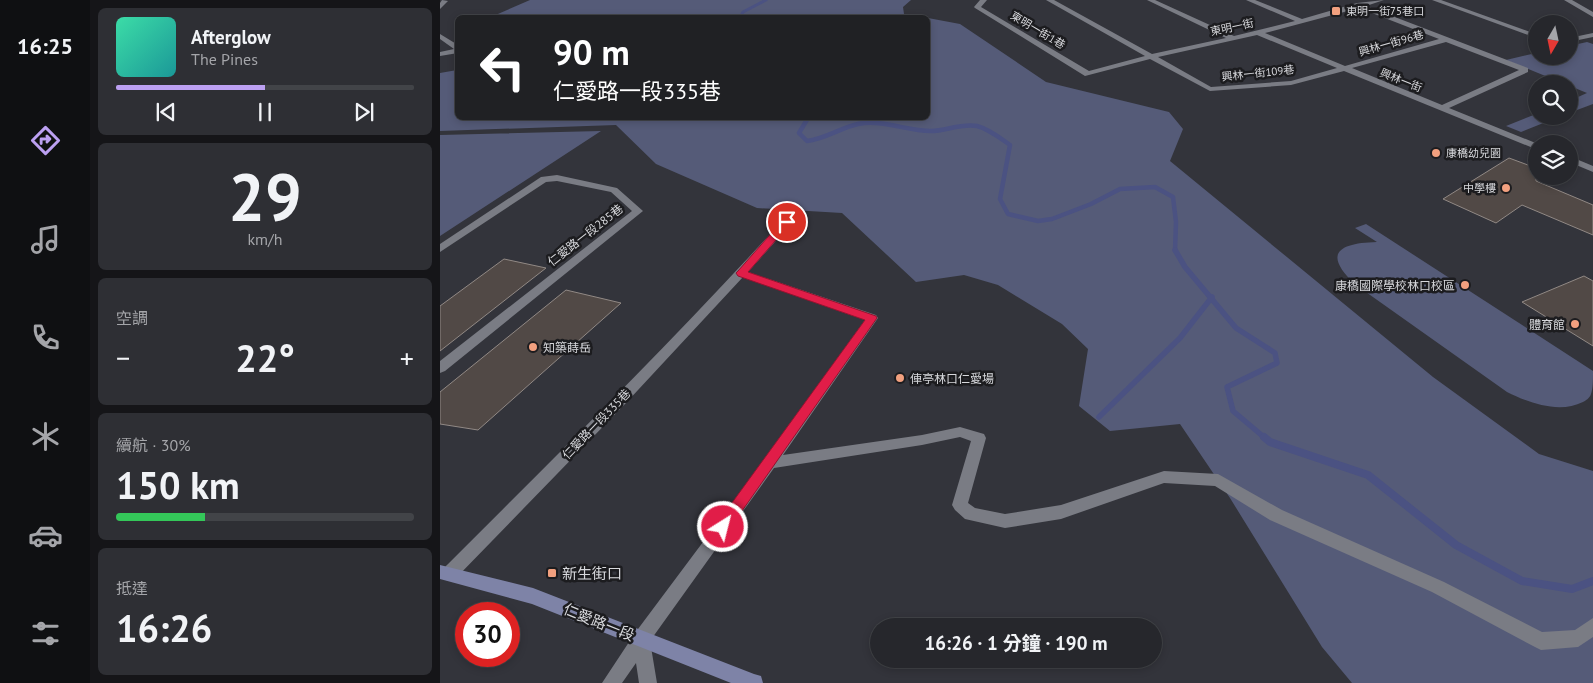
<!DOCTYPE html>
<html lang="zh-TW">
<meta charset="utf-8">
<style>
:root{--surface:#26272c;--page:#2e2f34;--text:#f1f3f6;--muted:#a4a5a9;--line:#424448;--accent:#bca0f2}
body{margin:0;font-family:"PT Sans","Noto Sans TC",sans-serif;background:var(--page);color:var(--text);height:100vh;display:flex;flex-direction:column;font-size:19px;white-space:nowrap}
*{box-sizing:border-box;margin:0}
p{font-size:16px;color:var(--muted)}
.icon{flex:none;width:28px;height:28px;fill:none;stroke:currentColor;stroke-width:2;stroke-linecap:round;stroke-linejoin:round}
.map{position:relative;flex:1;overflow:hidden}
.side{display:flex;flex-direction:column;gap:8px;padding:8px;background:#151518;width:350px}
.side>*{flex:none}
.hud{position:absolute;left:15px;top:15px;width:475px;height:105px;border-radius:8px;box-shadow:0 2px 8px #0003,0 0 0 1px var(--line);background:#202124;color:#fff;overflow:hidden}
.needle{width:32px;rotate:189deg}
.controls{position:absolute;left:1088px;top:15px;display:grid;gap:10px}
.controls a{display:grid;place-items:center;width:50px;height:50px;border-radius:50%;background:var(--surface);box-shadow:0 2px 8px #0003,0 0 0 1px var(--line);font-size:25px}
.speed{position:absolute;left:15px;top:602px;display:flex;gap:10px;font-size:25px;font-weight:700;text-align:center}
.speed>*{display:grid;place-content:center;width:65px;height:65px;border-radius:50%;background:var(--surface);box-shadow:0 2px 8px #0003,0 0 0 1px var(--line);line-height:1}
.speed .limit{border:8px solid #d22;background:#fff;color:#111}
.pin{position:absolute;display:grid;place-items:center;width:42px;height:42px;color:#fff;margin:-21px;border:2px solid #fff;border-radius:50%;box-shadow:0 1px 5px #0007}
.me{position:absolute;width:55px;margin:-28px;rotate:36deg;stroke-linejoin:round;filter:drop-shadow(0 0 4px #0008)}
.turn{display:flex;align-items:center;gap:18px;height:105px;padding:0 15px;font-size:22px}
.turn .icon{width:65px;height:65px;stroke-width:2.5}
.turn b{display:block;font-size:35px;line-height:42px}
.big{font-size:38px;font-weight:700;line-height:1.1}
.side .card{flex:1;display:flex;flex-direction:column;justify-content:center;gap:8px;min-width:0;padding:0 18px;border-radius:8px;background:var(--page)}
.side .dial{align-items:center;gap:0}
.dial b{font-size:65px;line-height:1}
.song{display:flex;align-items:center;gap:15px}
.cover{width:60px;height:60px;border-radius:8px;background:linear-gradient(135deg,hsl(160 70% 55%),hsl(180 70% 35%))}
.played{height:5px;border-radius:2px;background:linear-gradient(90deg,var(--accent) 50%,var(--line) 50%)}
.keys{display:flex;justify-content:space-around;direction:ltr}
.heat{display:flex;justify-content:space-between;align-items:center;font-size:28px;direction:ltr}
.charge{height:8px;border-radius:4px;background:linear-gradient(90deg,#34c759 30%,var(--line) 0)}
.trip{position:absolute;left:430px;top:618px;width:292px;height:50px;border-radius:25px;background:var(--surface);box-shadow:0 2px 8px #0003,0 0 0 1px var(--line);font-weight:700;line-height:50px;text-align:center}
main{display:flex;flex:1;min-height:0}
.tabs{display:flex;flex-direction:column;width:90px;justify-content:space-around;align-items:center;background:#0f1012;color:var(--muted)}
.tabs .icon{width:35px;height:35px}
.tabs .active{color:var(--accent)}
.tabs b{font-size:22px;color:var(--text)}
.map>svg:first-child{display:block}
.green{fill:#555b78}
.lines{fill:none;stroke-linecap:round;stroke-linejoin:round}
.stream-far3{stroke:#4b5282;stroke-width:3}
.stream-far2{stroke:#4b5282;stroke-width:4.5}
.stream-far1{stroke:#4b5282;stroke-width:5.5}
.stream{stroke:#4b5282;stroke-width:8}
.building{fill:#514946;stroke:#918985}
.minor{fill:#7a7c84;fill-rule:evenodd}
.secondary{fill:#7e83a7;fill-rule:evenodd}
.route{fill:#e11d48;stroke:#92132f}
.poi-dot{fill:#f2a07f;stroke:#1c1c1f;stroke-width:2}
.labels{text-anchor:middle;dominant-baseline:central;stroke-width:5;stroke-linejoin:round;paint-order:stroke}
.far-poi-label{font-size:11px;fill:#d7d8dc;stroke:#1c1c1f;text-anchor:start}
.far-street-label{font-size:11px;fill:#d7d8dc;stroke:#1c1c1f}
.street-label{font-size:12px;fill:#d7d8dc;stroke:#1c1c1f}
.poi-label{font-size:12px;fill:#d7d8dc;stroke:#1c1c1f;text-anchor:end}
.near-poi-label{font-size:15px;fill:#d7d8dc;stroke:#1c1c1f;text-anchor:start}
.near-street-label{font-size:15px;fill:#d7d8dc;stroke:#1c1c1f}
</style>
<main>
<nav class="tabs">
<b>16:25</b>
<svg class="icon active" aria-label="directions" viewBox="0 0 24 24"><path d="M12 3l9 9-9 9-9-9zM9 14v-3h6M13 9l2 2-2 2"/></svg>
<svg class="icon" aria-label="music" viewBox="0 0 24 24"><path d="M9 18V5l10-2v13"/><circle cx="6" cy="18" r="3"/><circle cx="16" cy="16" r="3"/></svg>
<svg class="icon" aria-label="phone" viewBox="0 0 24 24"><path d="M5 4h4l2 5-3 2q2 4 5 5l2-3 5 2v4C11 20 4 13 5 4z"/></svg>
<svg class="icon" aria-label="climate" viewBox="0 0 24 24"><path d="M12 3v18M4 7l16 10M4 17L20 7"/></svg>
<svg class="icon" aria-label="car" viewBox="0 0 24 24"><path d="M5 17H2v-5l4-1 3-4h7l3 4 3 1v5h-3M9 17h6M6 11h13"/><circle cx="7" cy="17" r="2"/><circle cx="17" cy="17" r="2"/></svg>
<svg class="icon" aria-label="filters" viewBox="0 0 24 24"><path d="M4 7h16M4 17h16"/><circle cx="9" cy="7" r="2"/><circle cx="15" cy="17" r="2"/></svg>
</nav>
<section class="side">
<div class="card">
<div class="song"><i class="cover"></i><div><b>Afterglow</b><p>The Pines</p></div></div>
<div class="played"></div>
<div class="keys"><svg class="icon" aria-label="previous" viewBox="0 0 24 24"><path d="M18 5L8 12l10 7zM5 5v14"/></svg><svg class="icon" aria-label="pause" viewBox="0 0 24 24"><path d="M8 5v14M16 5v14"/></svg><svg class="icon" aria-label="next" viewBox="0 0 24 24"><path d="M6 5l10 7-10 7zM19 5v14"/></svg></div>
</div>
<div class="card dial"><b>29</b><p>km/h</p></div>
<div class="card"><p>空調</p>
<div class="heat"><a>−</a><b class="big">22°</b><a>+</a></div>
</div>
<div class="card"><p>續航 · 30%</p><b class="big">150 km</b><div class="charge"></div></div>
<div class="card"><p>抵達</p><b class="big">16:26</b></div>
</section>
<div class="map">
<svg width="1153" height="683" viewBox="0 0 1153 683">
<rect width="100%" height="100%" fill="#33343b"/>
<path class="green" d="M90,0H471L463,7L464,14L482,17H51Z
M488,18L520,24L606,82L729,112L743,129L730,161L993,377L1099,454L1153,471V683H912L882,647L790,498L740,424L670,431L639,406L648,349L622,324L558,285L524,275L476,282L402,213L317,208L216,164L176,125L0,131V73L17,70L18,118H488Z
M1147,42L1153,44V104L1129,113V101L1147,93L1066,60L1096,53V56H1129V46Z
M1096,114V116H1121L1081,132L1066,126Z
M161,131L0,236V135Z
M926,224L1153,371C1153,381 1153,388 1151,394C1150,398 1145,401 1143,402C1119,414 1089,403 1067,392L916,285C882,254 898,243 937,242L915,228Z"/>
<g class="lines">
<path class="stream-far3" d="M300,18L303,12L326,0"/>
<path class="stream-far2" d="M368,118L359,133L367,141C385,139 400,128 418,124C443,119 466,131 491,131C506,131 521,123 537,126C549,129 560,138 570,145L560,199L568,214L598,221L612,219L651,204L680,189L715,187L733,197L736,222L735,251"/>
<path class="stream-far1" d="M735,250L745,267L796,328L835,353L837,363L787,387L793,411L825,438
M659,417L740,338L772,297"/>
<path class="stream" d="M824,437L830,442L928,475L1016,545L1082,581L1132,589L1153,581"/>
</g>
<path class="building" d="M1069,158L1096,168V181L1153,205V235L1082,205L1056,223L1003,199Z
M64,259L106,268L0,351V306Z
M1144,276L1153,281V346L1082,302Z
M126,290L181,303L38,430L0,424V392Z"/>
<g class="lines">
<path class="minor" d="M2,0L8,1L0,9V3Z
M540,0H547L541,7L649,71L705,56L606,0H614L712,54L786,38L707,0H715L794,36L855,21L806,0H815L862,19L917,3L944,0L926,6L1088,68V72L1009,108L1098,144H1096V149L1093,148L904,71L851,85L770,91L710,59L645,76L535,8L534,7ZM919,8L999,39L905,66L825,33ZM817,35L897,68L851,81L771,87L718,57ZM1006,42L1079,70L1002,105L912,68Z
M992,0H1001L1096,34V38Z
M1124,0H1132L1153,12V17Z
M1153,33V37L1129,42V38Z
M0,34L18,45V53L0,56V52L14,49L0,39Z
M1129,156L1153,166V172L1129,162Z
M117,175L177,188L203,211L5,371L0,373V361L192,211L171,192L117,181L106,182L0,252V244L101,177Z
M347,219L352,222L351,224L308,272L436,315L438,318L343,455L482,435L520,427L544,434L546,438L528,503L535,508L565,514L621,505L724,471L778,474L842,510L1004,582L1102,632L1135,630L1153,618V637L1138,647L1101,650L1095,647L992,592L830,520L775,486L724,483L621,519L565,528L525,519L515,510L512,505L531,441L520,437L482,445L334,468L210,641L217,683H199L196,663L182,683H162L195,633L325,459L425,320L303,277L185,404L15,579L9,581L3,579L1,574L3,569C118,454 234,340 343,220Z"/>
<path class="secondary" d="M0,565L93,588L314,674L321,676L323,683H291L92,604L0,579Z"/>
</g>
<path class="route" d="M347,219L350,220V224L308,272L436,316L437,318L288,531L283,533L278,531L276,527L278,522L425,320L298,276L296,273L298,271L343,220Z"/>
<g class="poi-dot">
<rect x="891" y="6" width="10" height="10" rx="2.5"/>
<circle cx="996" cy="153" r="5"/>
<circle cx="1066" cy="188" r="5"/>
<circle cx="1025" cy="285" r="5"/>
<circle cx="1135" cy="324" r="5"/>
<circle cx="93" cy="347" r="5"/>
<circle cx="460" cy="378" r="5"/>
<rect x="107" y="568" width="10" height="10" rx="2.5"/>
</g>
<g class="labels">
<g class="far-poi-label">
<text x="906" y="11">東明一街75巷口</text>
<text x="1006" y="153">康橋幼兒園</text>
<text x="1056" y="188" text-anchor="end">中學樓</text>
</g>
<g class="far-street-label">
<text transform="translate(792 27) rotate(-12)">東明一街</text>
<text transform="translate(598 30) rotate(31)">東明一街1巷</text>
<text transform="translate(951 43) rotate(-16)">興林一街96巷</text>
<text transform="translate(818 73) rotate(-6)">興林一街109巷</text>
<text transform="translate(961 80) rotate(22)">興林一街</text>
</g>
<g class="street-label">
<text transform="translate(145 235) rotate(-38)">仁愛路一段285巷</text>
<text transform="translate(156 424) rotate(-46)">仁愛路一段335巷</text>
</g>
<g class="poi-label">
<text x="1015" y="285">康橋國際學校林口校區</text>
<text x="1125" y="324">體育館</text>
<text x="103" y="347" text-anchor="start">知築蒔岳</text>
<text x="470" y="378" text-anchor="start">俥亭林口仁愛場</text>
</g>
<g class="near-poi-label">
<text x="122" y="573">新生街口</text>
</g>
<g class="near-street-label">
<text transform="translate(159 622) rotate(22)">仁愛路一段</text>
</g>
</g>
</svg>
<div class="controls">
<a><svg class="needle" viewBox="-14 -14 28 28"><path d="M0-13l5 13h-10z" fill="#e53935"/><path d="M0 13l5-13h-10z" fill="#a4a5a9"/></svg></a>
<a><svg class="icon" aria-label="search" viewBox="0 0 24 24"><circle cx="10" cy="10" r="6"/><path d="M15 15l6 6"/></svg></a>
<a><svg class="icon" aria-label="layers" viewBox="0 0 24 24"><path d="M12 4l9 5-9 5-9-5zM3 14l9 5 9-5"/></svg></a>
</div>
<div class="speed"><div class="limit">30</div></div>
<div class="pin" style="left:347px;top:222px;background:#d93025"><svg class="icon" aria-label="arrive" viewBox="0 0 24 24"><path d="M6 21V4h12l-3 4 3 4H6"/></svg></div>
<svg class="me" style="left:283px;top:527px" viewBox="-20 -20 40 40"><circle r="17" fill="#e11d48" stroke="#fff" stroke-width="3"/><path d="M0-11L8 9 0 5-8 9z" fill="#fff"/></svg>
<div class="trip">16:26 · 1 分鐘 · 190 m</div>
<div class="hud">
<div class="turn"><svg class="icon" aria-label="left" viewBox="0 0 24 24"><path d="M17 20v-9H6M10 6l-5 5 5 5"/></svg><div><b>90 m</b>仁愛路一段335巷</div></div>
</div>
</div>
</main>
